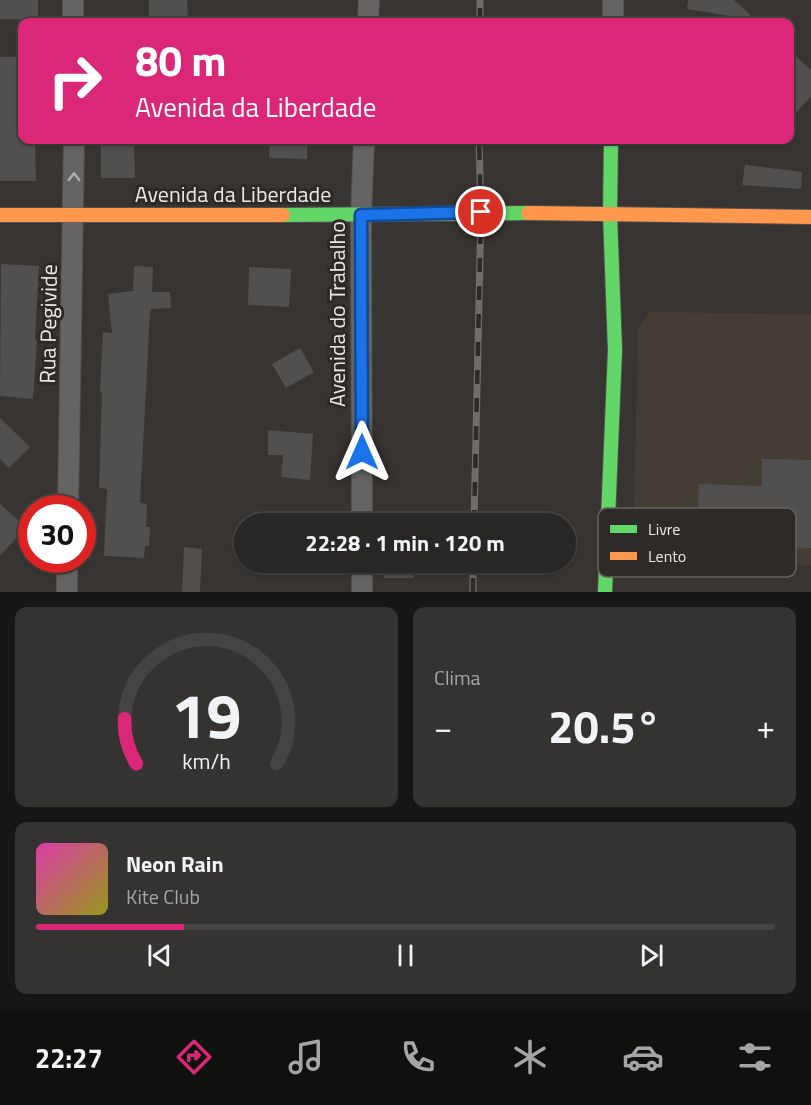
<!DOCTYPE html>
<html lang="pt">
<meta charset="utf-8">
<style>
:root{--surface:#292726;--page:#353332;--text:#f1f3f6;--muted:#a5a5a7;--line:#454443;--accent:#db2777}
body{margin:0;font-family:"Titillium Web",sans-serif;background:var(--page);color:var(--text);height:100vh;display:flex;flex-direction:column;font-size:22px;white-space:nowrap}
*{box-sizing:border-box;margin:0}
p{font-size:20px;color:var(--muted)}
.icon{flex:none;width:33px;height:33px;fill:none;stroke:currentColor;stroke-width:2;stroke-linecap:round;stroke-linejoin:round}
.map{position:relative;height:592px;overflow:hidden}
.panel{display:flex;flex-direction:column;gap:15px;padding:15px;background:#171515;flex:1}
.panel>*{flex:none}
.guide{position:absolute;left:18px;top:18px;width:776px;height:126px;border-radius:12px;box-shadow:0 2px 4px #0004,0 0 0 2px var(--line);background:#db2777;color:#fff;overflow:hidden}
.speed{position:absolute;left:18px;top:495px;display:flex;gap:12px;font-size:30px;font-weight:700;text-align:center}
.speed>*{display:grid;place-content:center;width:78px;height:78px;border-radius:50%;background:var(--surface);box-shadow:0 2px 4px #0004,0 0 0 2px var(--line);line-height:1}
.speed .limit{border:9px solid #d22;background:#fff;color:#111}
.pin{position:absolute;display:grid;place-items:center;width:51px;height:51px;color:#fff;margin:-26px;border:3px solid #fff;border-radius:50%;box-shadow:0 2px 6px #0007}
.me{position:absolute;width:66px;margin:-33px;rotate:0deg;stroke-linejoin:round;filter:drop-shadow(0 0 4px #0008)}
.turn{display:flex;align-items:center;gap:21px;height:126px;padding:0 18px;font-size:27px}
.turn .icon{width:78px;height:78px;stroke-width:2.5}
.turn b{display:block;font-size:42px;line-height:51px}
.big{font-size:45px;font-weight:700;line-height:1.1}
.panel .tile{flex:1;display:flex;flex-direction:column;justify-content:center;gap:9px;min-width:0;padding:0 21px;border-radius:12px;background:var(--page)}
.panel .dial{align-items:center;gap:0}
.dial svg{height:156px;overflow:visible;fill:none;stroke:var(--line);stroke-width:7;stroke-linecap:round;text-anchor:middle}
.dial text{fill:var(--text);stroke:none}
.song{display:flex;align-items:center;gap:18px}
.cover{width:72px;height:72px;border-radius:9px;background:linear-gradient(135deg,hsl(320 70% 55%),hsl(60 70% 35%))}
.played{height:6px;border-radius:3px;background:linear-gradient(90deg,var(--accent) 20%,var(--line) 20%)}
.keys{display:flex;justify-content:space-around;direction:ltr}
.heat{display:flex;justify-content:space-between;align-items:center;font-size:33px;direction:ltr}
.panel .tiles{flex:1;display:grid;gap:15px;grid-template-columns:1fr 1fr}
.tile:last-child{grid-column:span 2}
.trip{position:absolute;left:234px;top:513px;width:342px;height:60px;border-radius:30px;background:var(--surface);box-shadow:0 2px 4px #0004,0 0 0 2px var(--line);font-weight:700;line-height:60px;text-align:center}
.tabs{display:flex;height:96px;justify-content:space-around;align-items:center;background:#10100f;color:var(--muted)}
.tabs .icon{width:42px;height:42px}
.tabs .selected{color:var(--accent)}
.tabs b{font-size:27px;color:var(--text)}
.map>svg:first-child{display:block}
.built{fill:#443d35}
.building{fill:#51504e}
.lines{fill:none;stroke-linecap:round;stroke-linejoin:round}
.street-casing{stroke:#54514f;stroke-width:22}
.fast-casing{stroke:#54514f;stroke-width:16}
.slow-casing{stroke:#54514f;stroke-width:16}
.street{stroke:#666462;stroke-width:20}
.fast{stroke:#63d668;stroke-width:14}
.slow{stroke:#ff974d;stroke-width:14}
.rail-casing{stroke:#6e6d6c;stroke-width:7}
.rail{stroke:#2e2a27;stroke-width:4.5;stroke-dasharray:14;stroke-linecap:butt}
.oneway{stroke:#afadab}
.route-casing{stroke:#114b97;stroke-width:15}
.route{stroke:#1a73e8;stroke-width:10}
.labels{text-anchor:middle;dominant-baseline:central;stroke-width:6;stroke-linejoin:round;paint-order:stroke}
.street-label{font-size:22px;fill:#ebe8e6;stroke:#2e2a27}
.key{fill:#2e2a27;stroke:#676360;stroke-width:1.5}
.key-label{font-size:16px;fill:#ebe8e6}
</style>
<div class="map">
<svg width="811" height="592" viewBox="0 0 811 592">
<rect width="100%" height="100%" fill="#373432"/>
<path class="built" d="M650,312L811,314V565L633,564L638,328Z"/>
<path class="building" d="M0,0H38V20L0,19Z
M149,0H187L188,22H149Z
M688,0H734L756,20L687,9Z
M789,50L811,70V96L789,121Z
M0,57H22V140H35L36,181H0Z
M101,140H134L135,178H101Z
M270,140H307V159L269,158Z
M745,165L802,172L801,189L742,185Z
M1,264L39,266L35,339L37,340L33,399L0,396Z
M134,266L153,267L152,292H170L171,308L151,309L150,313L140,503L147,504L146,527H150L149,546H145L144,558L104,556L107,489L99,488L102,393L100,392L103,332L112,333L108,294L133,291Z
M249,267L291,269L289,307L248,305Z
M300,348L314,372L286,388L272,364Z
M0,418L30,447L9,468L0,459Z
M268,430L313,434L310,480L281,477L283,455H268Z
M762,459L811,460V548L756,547V550L697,548L699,484L762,486Z
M0,504L26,527L0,556Z
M184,547L202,549L200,592H182Z
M384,562H414V578H384Z"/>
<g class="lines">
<defs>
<path id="street" d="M73,0V22
M368,22L369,0
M613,22V0
M68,508L74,140
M362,524L361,215L364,140
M362,562V592
M67,592V560"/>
<path id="fast" d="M283,215L528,213
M605,592L615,350L610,214L611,140"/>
<path id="slow" d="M528,213L811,217
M0,215H283"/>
</defs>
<use href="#street" class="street-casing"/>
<use href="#fast" class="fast-casing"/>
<use href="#slow" class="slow-casing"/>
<use href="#street" class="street"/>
<use href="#fast" class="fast"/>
<use href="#slow" class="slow"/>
<defs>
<path id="rail" d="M480,22V0
M474,524L481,212L479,140
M473,592V562"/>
</defs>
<use href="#rail" class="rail-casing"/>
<use href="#rail" class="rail"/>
</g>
<defs><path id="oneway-chevron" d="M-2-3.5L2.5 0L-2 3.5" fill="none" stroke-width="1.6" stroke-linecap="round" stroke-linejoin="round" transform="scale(1.5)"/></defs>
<use class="oneway" href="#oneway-chevron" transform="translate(74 177) rotate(-90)"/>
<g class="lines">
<defs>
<path id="route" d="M362,452L361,215L481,212"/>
</defs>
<use href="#route" class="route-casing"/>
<use href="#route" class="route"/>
</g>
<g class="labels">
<g class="street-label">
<text x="233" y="194">Avenida da Liberdade</text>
<text transform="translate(337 314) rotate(-90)">Avenida do Trabalho</text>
<text transform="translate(48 324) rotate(-89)">Rua Pegivide</text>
</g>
</g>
<rect x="598" y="508" width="198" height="69" rx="9" class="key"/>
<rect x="610" y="525" width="27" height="8" fill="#63d668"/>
<rect x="610" y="552" width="27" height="8" fill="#ff974d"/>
<g class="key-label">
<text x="648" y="535">Livre</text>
<text x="648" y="562">Lento</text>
</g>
</svg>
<div class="speed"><div class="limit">30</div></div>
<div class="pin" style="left:481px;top:212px;background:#d93025"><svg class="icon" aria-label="arrive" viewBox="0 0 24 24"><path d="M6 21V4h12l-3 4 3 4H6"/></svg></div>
<svg class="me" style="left:362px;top:452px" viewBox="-20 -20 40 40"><path d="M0-17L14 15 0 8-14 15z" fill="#1a73e8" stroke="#fff" stroke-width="4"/></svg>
<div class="trip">22:28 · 1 min · 120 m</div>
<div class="guide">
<div class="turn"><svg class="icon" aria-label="right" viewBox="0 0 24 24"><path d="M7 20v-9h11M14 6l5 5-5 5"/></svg><div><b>80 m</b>Avenida da Liberdade</div></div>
</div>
</div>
<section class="panel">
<div class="tiles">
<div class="tile dial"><svg viewBox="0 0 100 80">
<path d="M14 69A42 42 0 1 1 86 69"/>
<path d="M14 69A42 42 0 0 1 8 46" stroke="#db2777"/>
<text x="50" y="56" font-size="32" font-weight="700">19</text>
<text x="50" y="72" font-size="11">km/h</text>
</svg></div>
<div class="tile"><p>Clima</p>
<div class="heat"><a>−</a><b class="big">20.5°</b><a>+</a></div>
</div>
<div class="tile">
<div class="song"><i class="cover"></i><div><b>Neon Rain</b><p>Kite Club</p></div></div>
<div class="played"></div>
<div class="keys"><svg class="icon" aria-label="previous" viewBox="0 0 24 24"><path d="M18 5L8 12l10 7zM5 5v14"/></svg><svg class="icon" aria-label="pause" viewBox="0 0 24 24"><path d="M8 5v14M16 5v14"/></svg><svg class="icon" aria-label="next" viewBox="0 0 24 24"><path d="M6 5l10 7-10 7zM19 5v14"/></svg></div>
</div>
</div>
</section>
<nav class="tabs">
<b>22:27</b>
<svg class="icon selected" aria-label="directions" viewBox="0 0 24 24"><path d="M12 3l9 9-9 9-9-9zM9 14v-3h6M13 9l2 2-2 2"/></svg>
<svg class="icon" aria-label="music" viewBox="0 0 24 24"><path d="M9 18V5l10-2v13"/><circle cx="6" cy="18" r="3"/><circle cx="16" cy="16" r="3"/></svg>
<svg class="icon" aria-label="phone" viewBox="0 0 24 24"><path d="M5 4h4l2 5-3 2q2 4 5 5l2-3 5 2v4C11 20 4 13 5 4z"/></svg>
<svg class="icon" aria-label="climate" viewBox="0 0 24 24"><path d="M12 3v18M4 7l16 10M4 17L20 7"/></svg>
<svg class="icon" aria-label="car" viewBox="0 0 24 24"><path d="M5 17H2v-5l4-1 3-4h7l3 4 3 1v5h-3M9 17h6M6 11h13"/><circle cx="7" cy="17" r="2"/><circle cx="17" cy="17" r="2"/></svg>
<svg class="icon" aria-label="filters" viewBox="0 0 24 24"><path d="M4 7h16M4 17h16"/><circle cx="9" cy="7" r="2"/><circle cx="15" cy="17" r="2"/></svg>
</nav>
